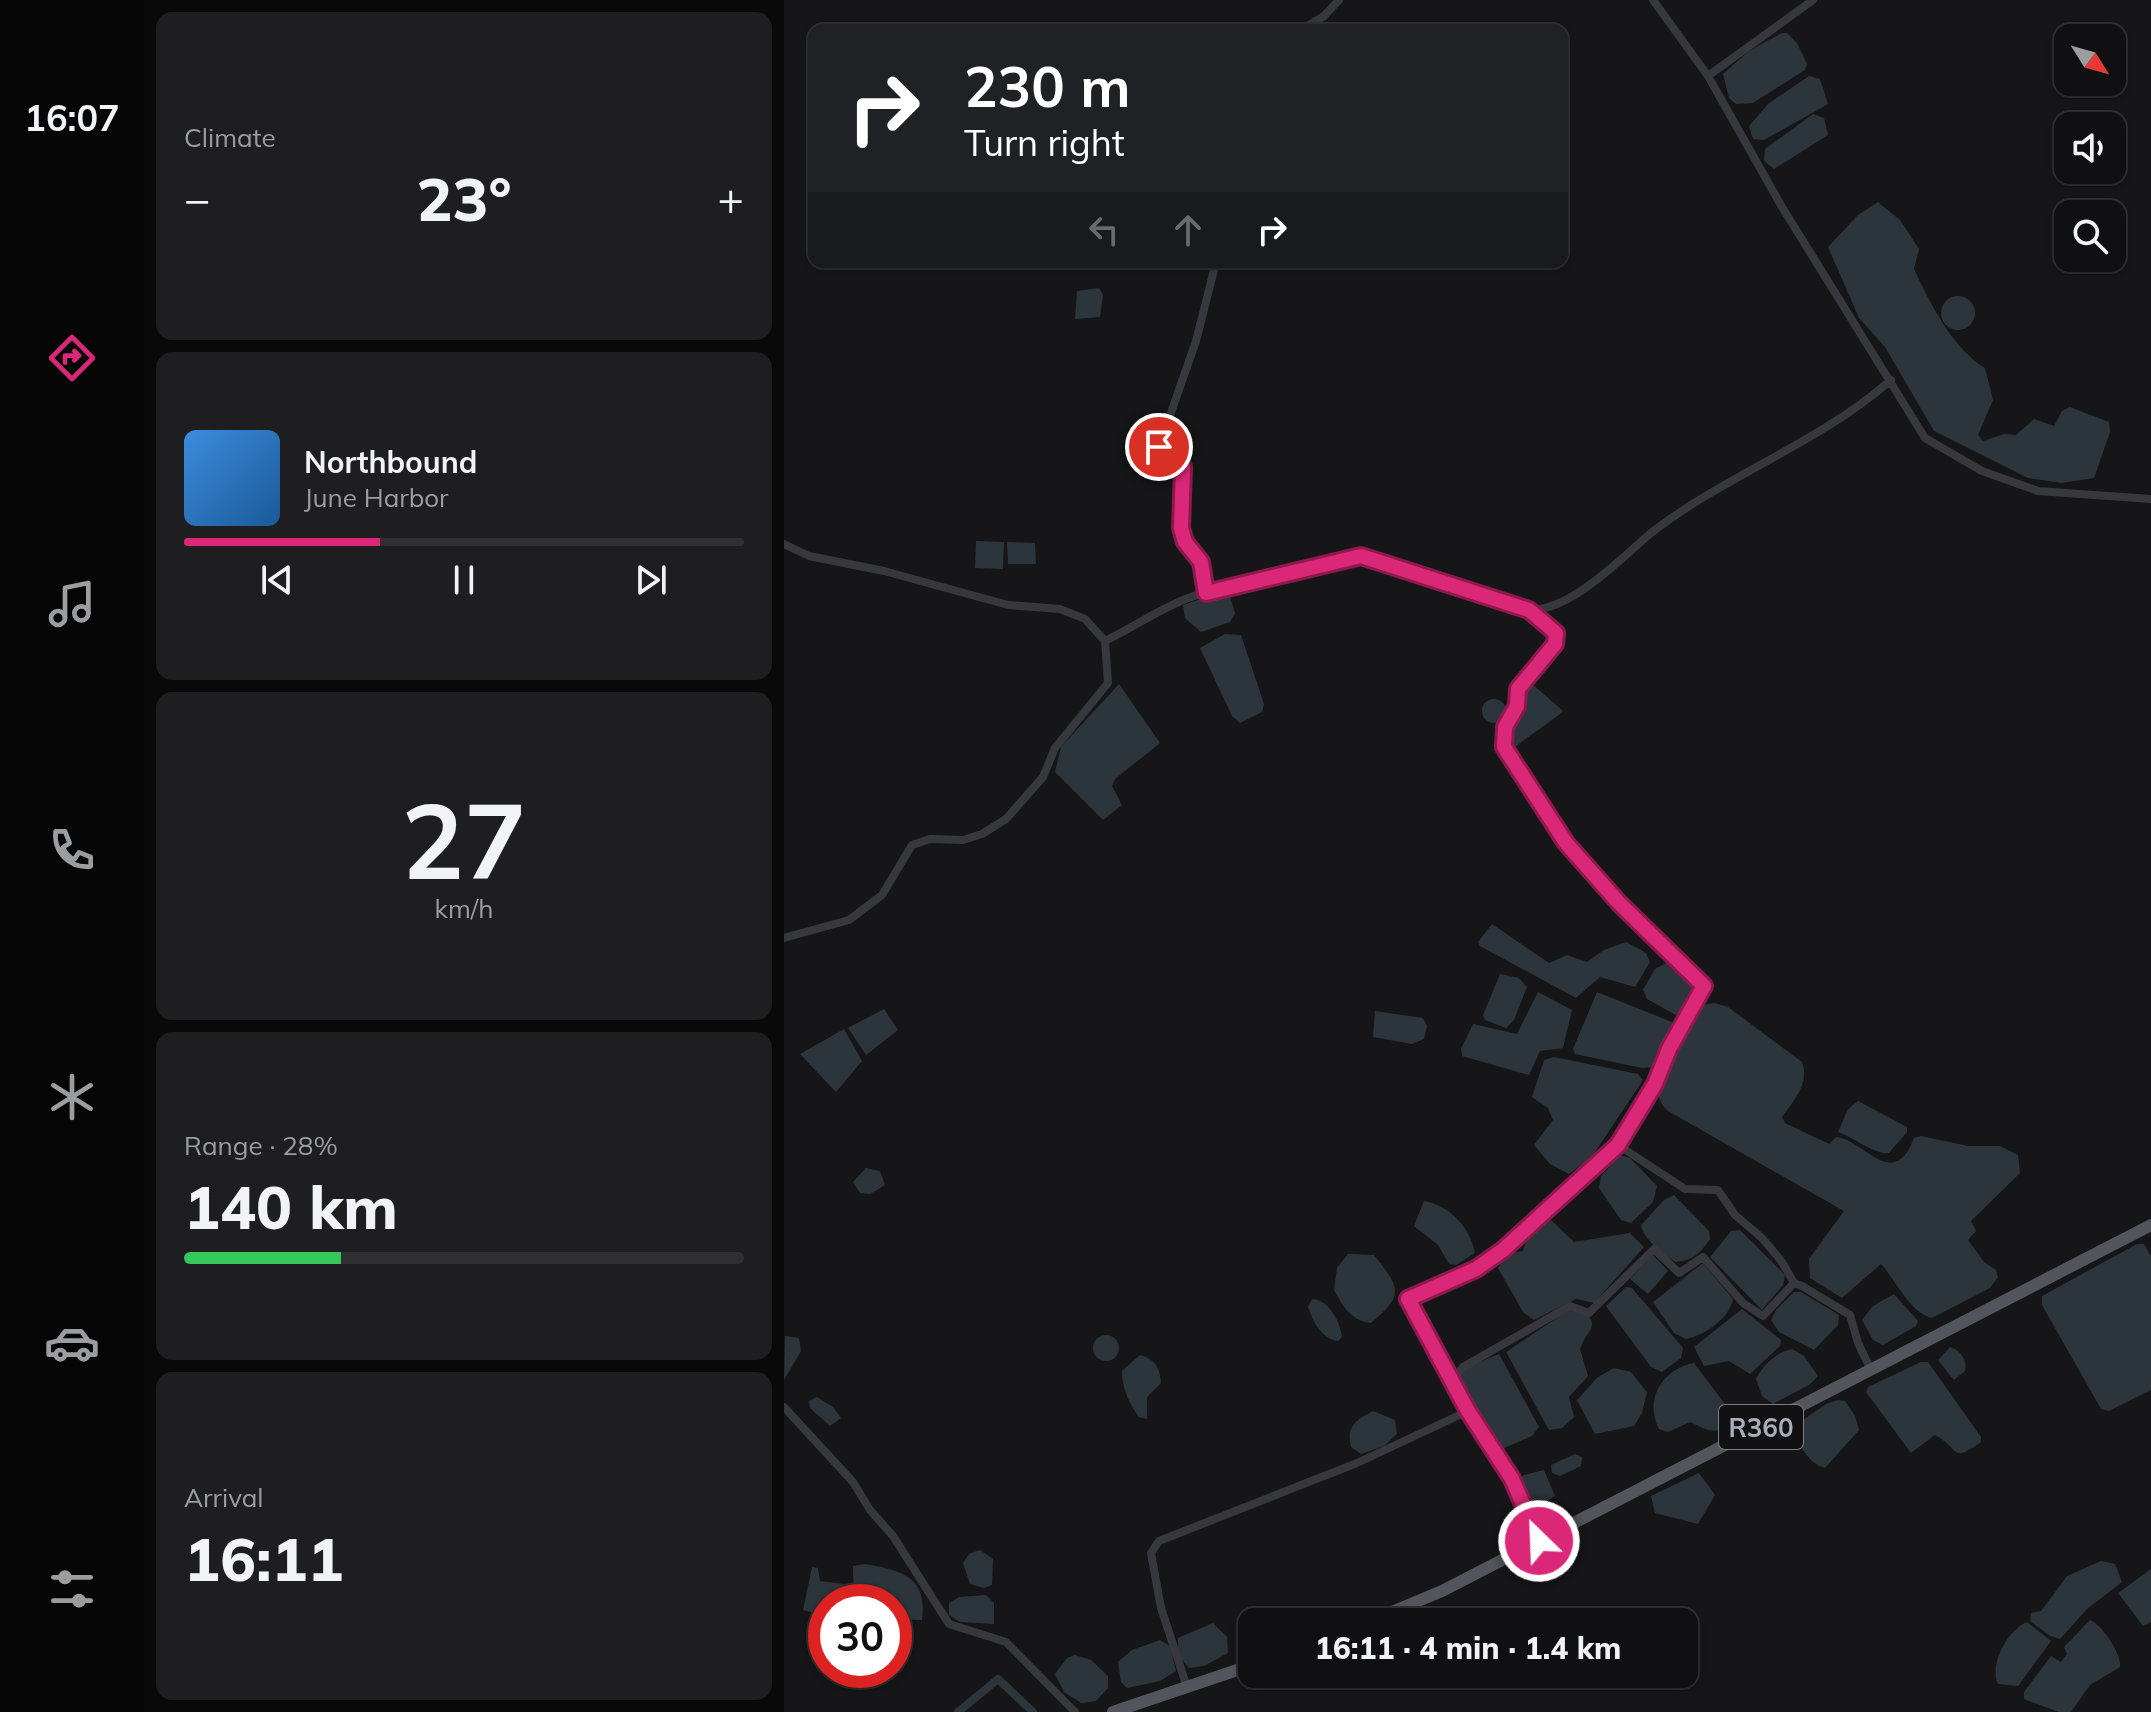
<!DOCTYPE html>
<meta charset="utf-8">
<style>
:root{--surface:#101012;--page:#1e1e20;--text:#f1f3f6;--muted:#9c9d9f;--line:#303032;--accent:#db2777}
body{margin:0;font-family:Mulish,sans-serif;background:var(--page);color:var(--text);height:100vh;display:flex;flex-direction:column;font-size:30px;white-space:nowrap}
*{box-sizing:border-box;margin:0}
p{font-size:26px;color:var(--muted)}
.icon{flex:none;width:44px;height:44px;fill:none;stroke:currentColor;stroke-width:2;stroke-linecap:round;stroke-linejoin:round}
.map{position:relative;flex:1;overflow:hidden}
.side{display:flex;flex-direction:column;gap:12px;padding:12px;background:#09090a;width:640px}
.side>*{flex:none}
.guide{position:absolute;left:24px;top:24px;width:760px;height:244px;border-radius:16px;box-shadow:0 2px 6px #0004,0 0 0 2px var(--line);background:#202124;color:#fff;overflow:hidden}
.needle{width:52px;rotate:127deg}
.buttons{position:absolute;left:1270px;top:24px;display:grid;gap:16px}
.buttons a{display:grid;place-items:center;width:72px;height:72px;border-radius:16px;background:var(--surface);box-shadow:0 2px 6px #0004,0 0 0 2px var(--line);font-size:40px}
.speed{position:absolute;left:24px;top:1584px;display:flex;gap:16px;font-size:40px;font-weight:700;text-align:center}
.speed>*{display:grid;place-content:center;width:104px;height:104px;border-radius:50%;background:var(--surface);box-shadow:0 2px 6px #0004,0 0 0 2px var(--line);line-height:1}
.speed .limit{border:12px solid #d22;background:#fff;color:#111}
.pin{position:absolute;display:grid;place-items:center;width:68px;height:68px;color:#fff;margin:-34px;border:4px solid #fff;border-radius:50%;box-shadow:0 2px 8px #0007}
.me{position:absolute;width:88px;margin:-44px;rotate:336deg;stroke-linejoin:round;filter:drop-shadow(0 0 6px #0008)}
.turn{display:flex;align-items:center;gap:28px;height:168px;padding:0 24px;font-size:36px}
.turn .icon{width:104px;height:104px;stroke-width:2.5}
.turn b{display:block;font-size:56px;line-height:68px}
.lanes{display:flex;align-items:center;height:76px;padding:0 24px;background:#0003;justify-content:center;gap:40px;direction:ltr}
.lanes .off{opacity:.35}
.big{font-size:60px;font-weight:800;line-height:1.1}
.side .widget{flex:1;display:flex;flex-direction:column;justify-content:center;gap:12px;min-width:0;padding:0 28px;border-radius:16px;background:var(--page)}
.side .dial{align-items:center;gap:0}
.dial b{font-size:104px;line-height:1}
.song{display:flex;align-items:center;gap:24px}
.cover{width:96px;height:96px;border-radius:12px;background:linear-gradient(135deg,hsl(210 70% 55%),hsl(210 70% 35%))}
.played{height:8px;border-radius:4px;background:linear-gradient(90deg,var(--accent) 35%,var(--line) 35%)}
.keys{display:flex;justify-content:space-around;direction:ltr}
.heat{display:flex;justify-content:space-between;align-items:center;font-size:44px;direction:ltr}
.charge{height:12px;border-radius:6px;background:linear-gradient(90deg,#34c759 28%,var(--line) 0)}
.trip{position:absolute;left:454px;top:1608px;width:460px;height:80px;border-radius:16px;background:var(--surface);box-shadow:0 2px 6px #0004,0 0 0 2px var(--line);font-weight:800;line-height:80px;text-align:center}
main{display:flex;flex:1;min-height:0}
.tab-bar{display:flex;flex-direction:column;width:144px;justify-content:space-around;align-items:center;background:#060607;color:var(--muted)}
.tab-bar .icon{width:56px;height:56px}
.tab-bar .active{color:var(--accent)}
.tab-bar b{font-size:36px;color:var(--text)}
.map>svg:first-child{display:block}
.water{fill:#2c353c}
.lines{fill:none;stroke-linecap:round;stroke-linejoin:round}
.canal{stroke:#2c353c;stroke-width:8}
.street{stroke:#37383d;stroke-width:8}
.primary{stroke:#53555c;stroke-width:12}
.route-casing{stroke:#8e194d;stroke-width:20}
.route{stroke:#db2777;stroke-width:14}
.labels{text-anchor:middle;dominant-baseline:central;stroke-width:8;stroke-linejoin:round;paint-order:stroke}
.shield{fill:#111113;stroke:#7b7e86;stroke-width:2}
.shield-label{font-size:26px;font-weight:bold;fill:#a8adb8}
</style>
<main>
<nav class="tab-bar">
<b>16:07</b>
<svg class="icon active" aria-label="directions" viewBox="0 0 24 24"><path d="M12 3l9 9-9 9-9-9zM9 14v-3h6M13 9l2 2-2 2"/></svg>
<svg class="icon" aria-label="music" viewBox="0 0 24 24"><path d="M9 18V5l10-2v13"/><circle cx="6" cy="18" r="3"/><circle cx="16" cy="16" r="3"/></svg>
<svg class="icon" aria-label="phone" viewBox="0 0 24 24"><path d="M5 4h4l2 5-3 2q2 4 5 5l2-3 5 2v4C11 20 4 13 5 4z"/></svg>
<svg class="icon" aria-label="climate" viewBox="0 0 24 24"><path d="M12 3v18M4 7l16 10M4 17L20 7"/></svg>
<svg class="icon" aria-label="car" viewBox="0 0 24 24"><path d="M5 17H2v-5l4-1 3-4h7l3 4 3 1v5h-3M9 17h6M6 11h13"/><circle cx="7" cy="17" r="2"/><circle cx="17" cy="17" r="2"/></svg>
<svg class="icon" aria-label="filters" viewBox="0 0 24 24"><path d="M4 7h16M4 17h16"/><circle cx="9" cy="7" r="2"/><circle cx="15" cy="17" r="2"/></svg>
</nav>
<section class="side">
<div class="widget"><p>Climate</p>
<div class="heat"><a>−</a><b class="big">23°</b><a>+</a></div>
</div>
<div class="widget">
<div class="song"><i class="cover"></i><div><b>Northbound</b><p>June Harbor</p></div></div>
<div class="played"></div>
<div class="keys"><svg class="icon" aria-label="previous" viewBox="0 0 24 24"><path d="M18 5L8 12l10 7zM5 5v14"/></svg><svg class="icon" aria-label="pause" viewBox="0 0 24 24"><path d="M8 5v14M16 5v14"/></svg><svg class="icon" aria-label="next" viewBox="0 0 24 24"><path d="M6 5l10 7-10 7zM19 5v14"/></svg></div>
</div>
<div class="widget dial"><b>27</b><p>km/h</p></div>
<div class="widget"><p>Range · 28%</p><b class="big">140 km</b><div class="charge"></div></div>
<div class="widget"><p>Arrival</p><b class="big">16:11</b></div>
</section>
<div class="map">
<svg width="1367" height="1712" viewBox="0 0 1367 1712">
<rect width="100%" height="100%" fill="#161618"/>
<path class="water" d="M998,33H1003L1013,43L1023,64L1021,70L969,103L952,104L945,98L939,74L965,51Z
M1025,76L1036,79L1044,104L980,140L969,139L965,126L984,104Z
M1029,114L1040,118L1044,135L990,169L980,161L981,149Z
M1094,202L1116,220L1135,249L1130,269C1146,303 1168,348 1201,368L1209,400L1194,435L1199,441L1220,434L1232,435L1250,419L1270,426L1278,411L1286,407L1325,422L1326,432L1310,478L1277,483L1244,478L1150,431L1101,347L1075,318L1044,247L1074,215Z
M315,288L319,295L316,317L291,319L293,291Z
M1157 313a17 17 0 1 1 34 0a17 17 0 1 1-34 0Z
M192,541L220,542L219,569L191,568Z
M223,542L251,543L252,564H224Z
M444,590L451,613L446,622L417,632L401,618L399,605Z
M441,634L457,635L480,704L478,712L456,723L448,716L416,648Z
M746,682L779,711C778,714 737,741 729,749L722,744C722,724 741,714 737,691Z
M335,684L376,743L331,779L328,786L338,805L319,820L271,772L277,747Z
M698 711a12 12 0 1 1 24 0a12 12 0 1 1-24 0Z
M708,924L765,963L783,955L803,962L820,950L842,942L862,953L866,962L851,987L816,977L792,998L696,946L694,942Z
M884,962L908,979L912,986L901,1006L892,1015L863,999L859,990L871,969Z
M716,974L735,978L743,987L730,1020L722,1028L701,1020L699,1015Z
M754,992L788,1010L779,1048L756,1051L745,1075L678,1056L677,1049L689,1024L733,1034Z
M813,992L888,1022V1029L871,1067L858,1068L791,1054L789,1049Z
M930,1003L944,1007L1018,1062C1026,1083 1010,1100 998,1117L1001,1123L1045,1144L1052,1137C1080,1139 1109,1193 1130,1138L1137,1136L1184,1146H1216L1234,1155L1236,1173L1187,1221L1192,1231L1184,1240L1200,1262L1212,1270L1214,1277L1206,1288L1148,1318C1126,1313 1111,1279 1097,1264L1058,1298L1026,1278L1025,1259L1060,1211L884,1111C879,1106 875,1102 875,1095C876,1070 907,1027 919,1005Z
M100,1009L114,1030L82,1055L64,1028Z
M591,1011L639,1018L643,1026L640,1039L628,1044L589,1037Z
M60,1029L78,1061L52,1092L16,1054Z
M770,1057L854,1074L859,1080L807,1158L785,1174L766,1164L750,1145L769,1120L764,1108L748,1097L760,1060Z
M1074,1101L1123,1127V1132L1105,1153C1091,1155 1069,1137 1054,1132L1064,1109Z
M836,1155L846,1158L873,1186L869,1202L847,1223L837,1220L815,1188L817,1176Z
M82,1168L96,1171L101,1185L86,1194L76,1193L69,1182Z
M890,1195L925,1231L926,1239C917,1253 908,1261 891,1262C879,1253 860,1241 857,1225L880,1200Z
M640,1201C665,1205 687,1228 691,1253L672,1265L665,1264L654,1245L630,1226Z
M767,1220L790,1242L846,1233L860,1247L810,1303L792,1299L750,1320L739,1312L714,1268L726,1253L739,1251L742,1241Z
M956,1230L1001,1275L999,1285L978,1310L926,1257L947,1231Z
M1353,1244H1360L1367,1256V1390L1325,1411L1317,1409L1258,1305V1296Z
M564,1254L590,1255C618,1290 619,1295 587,1323C567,1321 559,1306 550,1290L553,1268Z
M869,1255L884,1271L864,1294L846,1279Z
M919,1263L949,1299C945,1319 921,1335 902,1339L890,1333L869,1302Z
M842,1287L848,1288L899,1348L897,1358L878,1372L867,1367L822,1306Z
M1010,1292H1017L1055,1315L1054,1325L1030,1350L995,1332L987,1320L992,1310Z
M1110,1294L1134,1321L1132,1326L1099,1345L1089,1340L1078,1320L1089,1306Z
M528,1299C545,1300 556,1321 558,1337L554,1341C537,1339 529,1321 524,1307Z
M788,1308C824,1322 802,1329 796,1349L804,1376L785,1397L790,1417L778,1428L765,1430L722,1352Z
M958,1309L997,1340L996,1346L966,1374L945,1361L920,1366L910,1347Z
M309 1348a13 13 0 1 1 26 0a13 13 0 1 1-26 0Z
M1,1336L15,1338L17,1351L0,1380Z
M1166,1347C1176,1350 1184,1360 1181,1371L1170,1380L1154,1360Z
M1008,1349L1020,1356L1034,1376L1025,1385L989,1404L978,1396L972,1379C979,1365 993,1352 1008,1349Z
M715,1354L755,1427L748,1436L718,1449L674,1380L683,1367Z
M356,1355C371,1359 376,1368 377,1383L363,1397V1419L355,1417C345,1403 338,1389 338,1371Z
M1137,1362H1144L1197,1437V1442C1166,1464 1177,1449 1151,1435L1127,1453L1082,1392L1084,1387Z
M910,1363L943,1407L947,1415L945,1422C932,1438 920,1428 906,1422L884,1432L875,1429C860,1400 878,1369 910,1363Z
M830,1368L847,1372L863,1392L858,1413L850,1426L811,1434L793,1400L814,1377Z
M33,1397L49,1407L57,1418L46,1426L26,1408L25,1401Z
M1054,1400L1061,1401L1071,1416L1075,1430L1041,1468C1025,1464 1018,1447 1008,1434L1009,1427L1042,1404Z
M589,1411L611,1420L613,1434L600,1446L577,1454L567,1447C562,1426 572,1420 589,1411Z
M791,1454L798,1457L797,1466L776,1476L768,1473L767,1465Z
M760,1470L771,1496L746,1511L741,1508L732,1483L740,1475Z
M915,1473L931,1495L914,1524L871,1513L867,1496Z
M196,1550L209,1559L208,1585L200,1588L186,1584L179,1563L185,1554Z
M1317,1561L1331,1564L1338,1582L1303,1609L1276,1639L1266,1636L1246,1621L1247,1613L1257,1611L1283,1576Z
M81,1564C117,1570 144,1577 138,1620L110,1619V1602H70L69,1566Z
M28,1567L34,1568L36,1581L60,1584V1602H42V1616L19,1610Z
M1367,1569V1622L1359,1626L1334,1593Z
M202,1595L210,1603V1624L176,1622L165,1615V1603L175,1597Z
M500,1606L508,1608L514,1622H468L467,1641L463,1620Z
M1306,1620C1318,1625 1338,1654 1336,1667L1306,1685L1287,1712H1275L1240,1699V1692L1267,1656L1277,1662L1283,1654L1280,1647Z
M1243,1622L1267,1641L1234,1686L1214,1684C1205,1665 1223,1630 1243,1622Z
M429,1623L443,1637L444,1653L420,1666L405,1668L394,1655V1638Z
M376,1640L386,1646L392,1671L376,1681L343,1688L337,1682L334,1662L348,1650Z
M291,1655L307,1660L324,1676V1688L312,1701L297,1703L280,1692L271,1674L283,1658Z"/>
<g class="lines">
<path class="canal" d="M174,1712L214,1679L249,1712"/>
<path class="street" d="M869,0L924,76L998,207L1141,438L1198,471L1254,491L1367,499
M517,30L540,16L555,0
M924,76L1029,0
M0,544L25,556L100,571L224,605L276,609L301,619L321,641
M422,593L417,562L401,542L397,528L399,467L380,459L375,447L412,341L432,262
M745,610L772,633V642L734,689L733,706L721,727L720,747L782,843L835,903L920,986C891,1039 868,1095 834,1145
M0,938L65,920L98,895L128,845L146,839L179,840L198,834L222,819L259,777L271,748L324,683L321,641C346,629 371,612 397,601C430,587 567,551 597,560C640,572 701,611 746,610C788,610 836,559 867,533C943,474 1034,444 1107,380
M669,1380L679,1367L786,1306L805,1313L870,1249L895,1273L919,1257L959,1303L979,1316L1010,1283L1018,1286L1066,1315L1074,1343L1087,1370
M0,1407L69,1482L86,1510L109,1536L165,1624L222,1642L291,1712
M684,1411L624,1299L692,1269L719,1250L834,1145L901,1189L934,1190L951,1215L978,1238L998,1262L1010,1283
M403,1687L377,1608L367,1553L375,1541L573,1463L684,1411L728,1479L755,1541"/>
<path class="primary" d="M584,1622L658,1591L1367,1225
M329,1712L468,1665"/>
</g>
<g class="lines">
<defs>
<path id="route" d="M375,447L380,459L399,467L397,528L401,542L417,562L422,593L577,556L745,610L772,633L771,644L734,689L733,706L721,727L720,747L782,843L835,903L920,986L885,1049L871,1084L834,1145L719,1250L692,1269L624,1299L684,1411L728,1479L755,1541"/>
</defs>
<use href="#route" class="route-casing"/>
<use href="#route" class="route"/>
</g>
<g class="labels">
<rect class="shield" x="935" y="1405" width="84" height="44" rx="6"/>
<g class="shield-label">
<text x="977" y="1427">R360</text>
</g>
</g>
</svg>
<div class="buttons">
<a><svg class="needle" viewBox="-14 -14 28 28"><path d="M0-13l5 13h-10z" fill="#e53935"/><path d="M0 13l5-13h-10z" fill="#9c9d9f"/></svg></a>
<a><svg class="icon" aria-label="sound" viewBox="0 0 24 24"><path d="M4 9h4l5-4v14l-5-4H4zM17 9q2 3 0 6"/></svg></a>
<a><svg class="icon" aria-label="search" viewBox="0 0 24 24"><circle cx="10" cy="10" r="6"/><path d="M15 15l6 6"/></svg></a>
</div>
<div class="speed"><div class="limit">30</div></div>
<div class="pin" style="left:375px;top:447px;background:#d93025"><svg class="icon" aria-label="arrive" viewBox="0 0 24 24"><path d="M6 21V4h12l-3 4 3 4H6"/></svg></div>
<svg class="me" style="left:755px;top:1541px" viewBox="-20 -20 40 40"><circle r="17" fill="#db2777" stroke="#fff" stroke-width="3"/><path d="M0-11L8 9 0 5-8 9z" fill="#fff"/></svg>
<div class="trip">16:11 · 4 min · 1.4 km</div>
<div class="guide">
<div class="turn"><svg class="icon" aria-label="right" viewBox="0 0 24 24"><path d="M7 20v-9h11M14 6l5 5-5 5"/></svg><div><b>230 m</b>Turn right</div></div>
<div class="lanes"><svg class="icon off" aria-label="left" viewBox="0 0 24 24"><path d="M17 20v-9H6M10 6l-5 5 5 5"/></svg><svg class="icon off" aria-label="ahead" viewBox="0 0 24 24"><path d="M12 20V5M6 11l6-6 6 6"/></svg><svg class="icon" aria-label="right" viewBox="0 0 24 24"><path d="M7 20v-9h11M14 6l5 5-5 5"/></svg></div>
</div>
</div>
</main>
